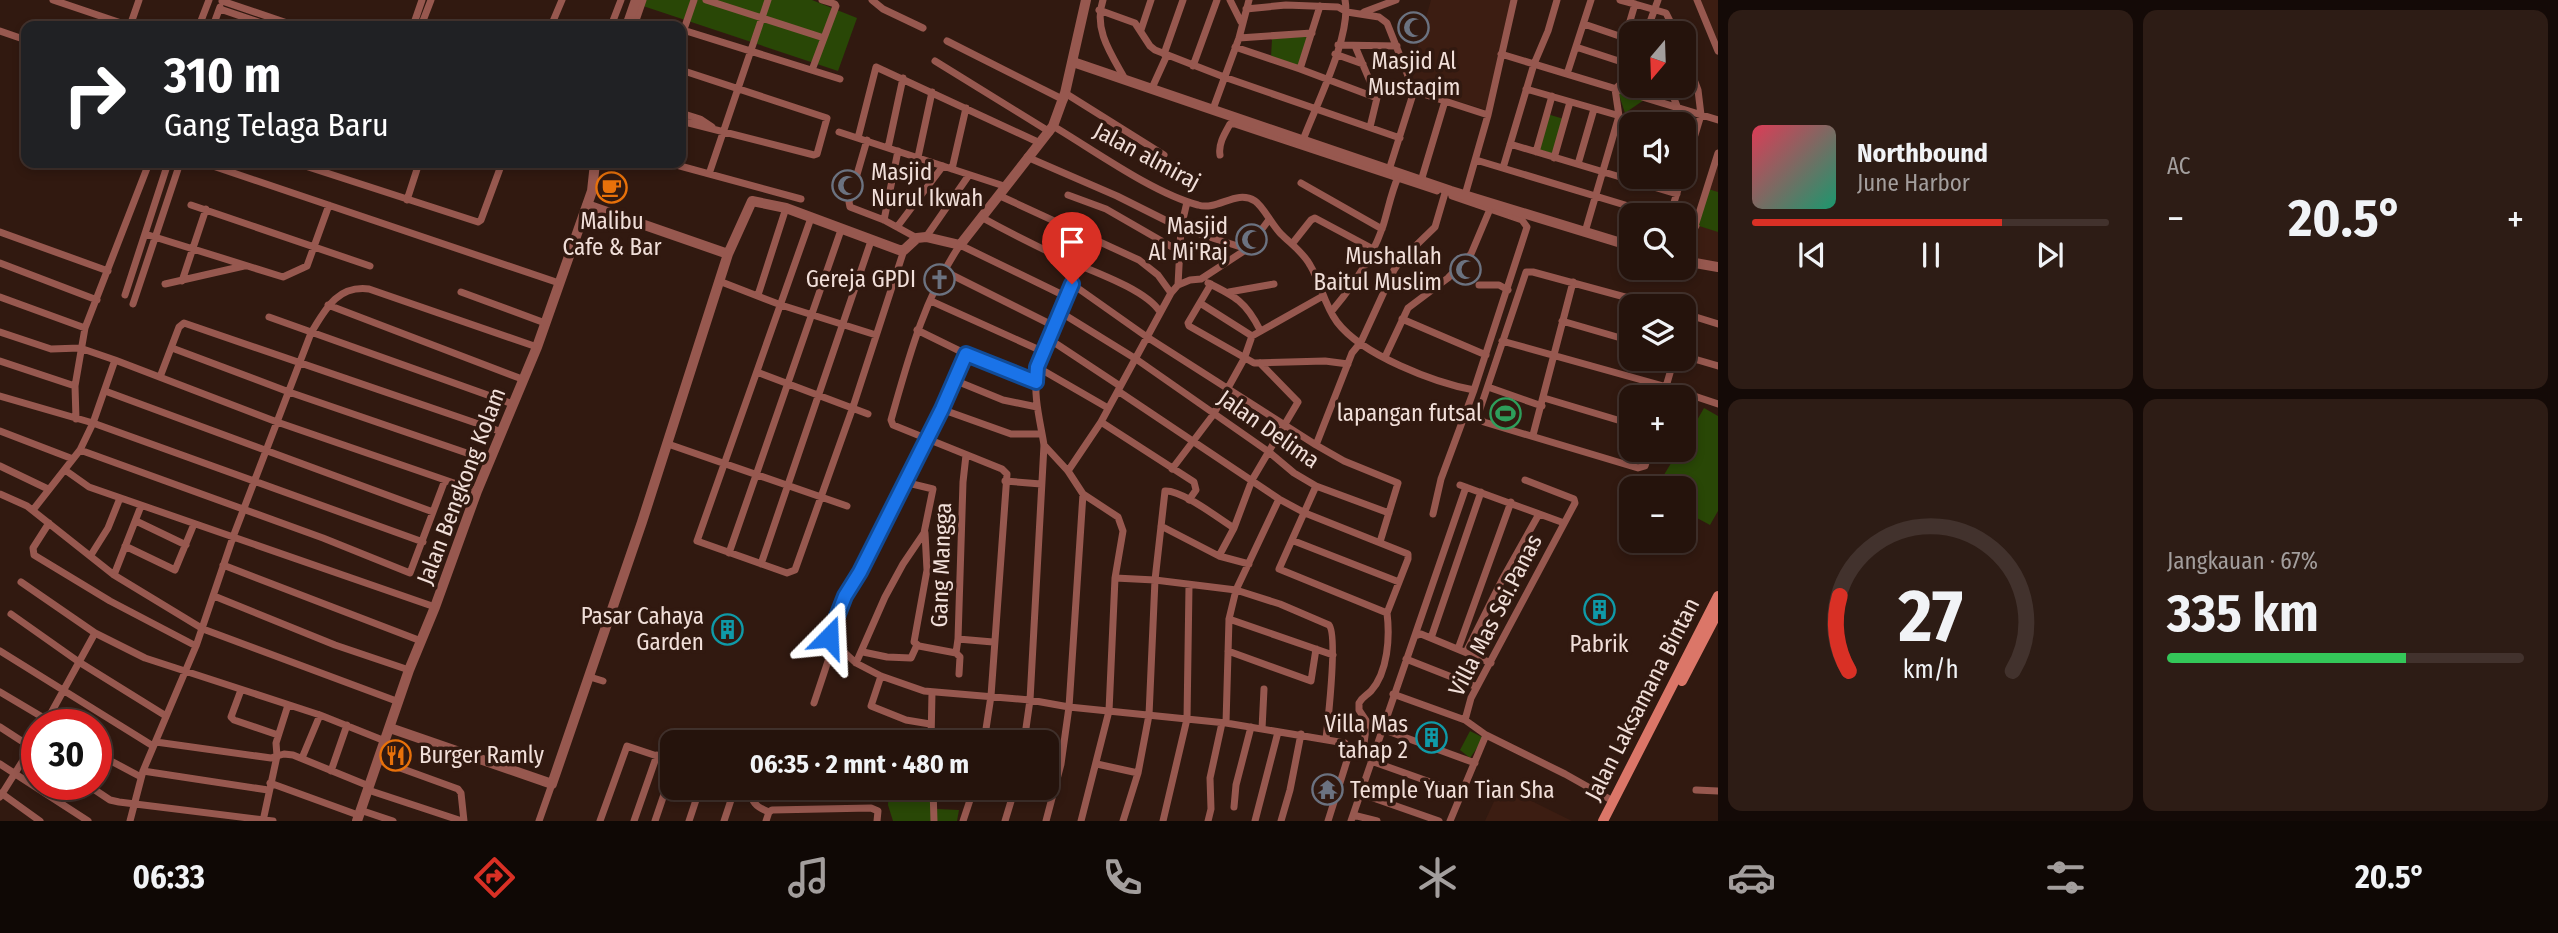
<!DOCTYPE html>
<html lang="id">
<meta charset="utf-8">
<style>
:root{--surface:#25130c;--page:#2d1c15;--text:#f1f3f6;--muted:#a39e9d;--line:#42322d;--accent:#d93025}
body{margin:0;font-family:"Fira Sans Condensed",sans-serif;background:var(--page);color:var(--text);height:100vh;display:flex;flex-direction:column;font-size:26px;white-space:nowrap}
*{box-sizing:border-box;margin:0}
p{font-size:23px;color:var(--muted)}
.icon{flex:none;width:38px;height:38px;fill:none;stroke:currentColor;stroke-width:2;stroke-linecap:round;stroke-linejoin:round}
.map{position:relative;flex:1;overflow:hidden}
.drawer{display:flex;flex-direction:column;gap:10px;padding:10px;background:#140a07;width:840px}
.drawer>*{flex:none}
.guide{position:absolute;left:21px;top:21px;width:665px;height:147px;border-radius:14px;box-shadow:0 4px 10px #0003,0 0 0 2px var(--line);background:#202124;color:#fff;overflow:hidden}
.needle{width:46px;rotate:199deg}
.buttons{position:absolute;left:1619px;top:21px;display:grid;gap:14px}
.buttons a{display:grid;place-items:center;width:77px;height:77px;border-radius:14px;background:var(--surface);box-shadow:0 4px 10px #0003,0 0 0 2px var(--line);font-size:35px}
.speed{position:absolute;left:21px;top:709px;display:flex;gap:14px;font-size:35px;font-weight:700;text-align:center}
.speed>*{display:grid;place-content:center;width:91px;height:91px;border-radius:50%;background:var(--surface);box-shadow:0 4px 10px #0003,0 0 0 2px var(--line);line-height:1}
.speed .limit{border:10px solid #d22;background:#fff;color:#111}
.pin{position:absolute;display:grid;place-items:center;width:60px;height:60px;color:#fff;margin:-72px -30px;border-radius:50% 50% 50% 0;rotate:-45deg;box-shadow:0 0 7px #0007}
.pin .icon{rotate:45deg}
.me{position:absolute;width:77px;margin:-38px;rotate:21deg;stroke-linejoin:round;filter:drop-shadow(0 0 5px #0008)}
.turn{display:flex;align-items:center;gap:24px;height:147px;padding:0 28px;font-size:32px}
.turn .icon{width:91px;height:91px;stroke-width:2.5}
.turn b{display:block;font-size:49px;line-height:60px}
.big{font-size:52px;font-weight:700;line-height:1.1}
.drawer .widget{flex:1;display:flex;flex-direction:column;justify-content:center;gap:10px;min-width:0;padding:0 24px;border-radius:14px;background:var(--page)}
.drawer .dial{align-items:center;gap:0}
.dial svg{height:182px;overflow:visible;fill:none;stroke:var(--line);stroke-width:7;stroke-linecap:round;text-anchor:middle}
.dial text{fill:var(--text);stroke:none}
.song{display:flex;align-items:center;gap:21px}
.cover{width:84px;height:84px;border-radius:10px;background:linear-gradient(135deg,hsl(350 70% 55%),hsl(160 70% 35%))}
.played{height:7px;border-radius:4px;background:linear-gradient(90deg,var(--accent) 70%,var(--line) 70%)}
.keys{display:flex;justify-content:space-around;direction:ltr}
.heat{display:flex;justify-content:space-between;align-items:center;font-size:38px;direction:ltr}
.charge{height:10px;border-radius:5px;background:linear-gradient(90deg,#34c759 67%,var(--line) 0)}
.drawer .tiles{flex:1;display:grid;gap:10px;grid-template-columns:repeat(2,1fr)}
.trip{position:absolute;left:660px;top:730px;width:399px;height:70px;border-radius:14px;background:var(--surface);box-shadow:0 4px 10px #0003,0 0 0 2px var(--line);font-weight:700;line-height:70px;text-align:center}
.dock{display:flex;height:112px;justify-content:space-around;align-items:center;background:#0f0805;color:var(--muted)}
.dock .icon{width:49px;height:49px}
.dock .active{color:var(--accent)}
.dock b{font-size:32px;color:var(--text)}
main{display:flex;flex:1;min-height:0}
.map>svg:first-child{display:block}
.built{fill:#3c1d12}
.green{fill:#294706}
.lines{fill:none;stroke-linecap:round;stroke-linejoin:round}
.minor{stroke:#97584f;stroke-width:7}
.tertiary{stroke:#97584f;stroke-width:10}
.secondary{stroke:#db7668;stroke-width:10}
.route-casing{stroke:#114b97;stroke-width:18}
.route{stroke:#1a73e8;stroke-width:12}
.labels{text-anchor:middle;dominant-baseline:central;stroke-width:7;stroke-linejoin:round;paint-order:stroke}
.poi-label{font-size:23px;fill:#f1dfd9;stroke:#311910;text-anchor:end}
.street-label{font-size:23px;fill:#f1dfd9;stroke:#311910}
</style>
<main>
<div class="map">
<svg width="1718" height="821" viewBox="0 0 1718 821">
<rect width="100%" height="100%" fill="#311910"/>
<path class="built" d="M1431,0H1516L1486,110L1413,87L1409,77Z
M1697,0H1718V51Z
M1718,153V267L1684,261Z
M1501,786L1572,821H1485Z"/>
<path class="green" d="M642,0H812L857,18L838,71L640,5Z
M1309,36L1300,67L1271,57L1272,39Z
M1618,92L1644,100L1625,113Z
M1547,114L1564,119L1554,154L1537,149Z
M1708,189L1718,192V232L1696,225Z
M1704,408L1718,416V511L1710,525L1684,511V488H1656L1679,450H1684V443Z
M1470,731L1484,738L1470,758L1460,750Z
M889,788H925V795L937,809L959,810L957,821H893L888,805Z"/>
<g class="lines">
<path class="minor" d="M53,0L130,26
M706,0L824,38
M872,0L883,9L923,28
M1103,0C1093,29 1111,54 1125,79
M1230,0L1241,22
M1620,0L1635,4
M1697,0L1718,51
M222,1L296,26
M220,9L270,26
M1246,9L1286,5L1338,7L1347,12L1379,17L1387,23L1414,91L1389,170
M1099,10L1135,23L1150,46L1155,50L1224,77L1400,138
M1364,12L1396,0
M1584,24L1631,40
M130,26L139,0
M199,26L209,0
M213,26L220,7
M413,26L422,0
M421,26L431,0
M551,26L562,0
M611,26L621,0
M634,26L643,0
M683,30L840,79
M1141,30L1151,0
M0,31L26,40
M1646,33L1658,0
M681,38L694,0
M1239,38L1312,33
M1625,38L1635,4L1666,13L1676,33
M947,41L1064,100
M1338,45L1397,46
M1355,46L1377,98L1370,127
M1235,47L1300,69L1377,98
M1576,47L1631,65
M1684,53L1698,90L1701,115L1684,171
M1164,54L1183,0
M1335,54L1363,64
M1501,54L1718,120
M935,61L1050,132
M1193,66L1217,0
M1300,69L1320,6
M681,70L827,118L817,154L814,155L681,121
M812,70L836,6L835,4L822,0
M1567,74L1591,0
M1643,86L1650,99
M1669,86L1677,106
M1152,88L1167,55
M1526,89L1648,124
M1414,91L1488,115
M1065,93L1164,155
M1213,109L1239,38L1249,0
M681,113L700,119L712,127
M1053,126C1095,151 1153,193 1198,205C1218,211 1236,189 1255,201C1263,206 1272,225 1281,234C1291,244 1303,252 1310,265C1321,283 1324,305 1337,322C1362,355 1435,383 1474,390
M839,132L1004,186
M858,138L876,67L1040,143
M867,140L849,202L850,207L884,220L917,238
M1303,140C1316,105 1352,35 1345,0
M1510,144L1677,194
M888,148L903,78
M1536,152L1552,96
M1220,155C1218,144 1225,133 1230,124H1235L1437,191
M918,157L932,92
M1027,157L1117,196L1181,228L1247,249
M1554,158L1570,102
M1476,160L1658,215
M204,163L559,283
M296,163L478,222L481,220L502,163
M408,163L418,166
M669,163L801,199
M1578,164L1594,109
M1503,168L1534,64L1548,31L1557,0
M952,169L966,108
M709,174L768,0
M1421,181L1445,101
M1301,183L1382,229
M998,195L1139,260L1158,275L1171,293
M1068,195L1106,209L1172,247L1179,246L1180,243
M1465,195L1488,115L1514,0
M407,200L419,163
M191,205L370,266
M1670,215L1682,177
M981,217C1008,232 1036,246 1064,259C1089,270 1146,289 1160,312
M811,218L697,541L787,573L795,570L853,407L904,250
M884,220L898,151
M1684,223L1696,226
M897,227L943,166
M0,232L108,271
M1585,232L1619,116L1615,89L1631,75
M145,234L283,277L307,266L329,205
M926,237L969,175
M1292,244L1311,220L1315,218L1373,249
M1684,261L1718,153
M0,263L97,300
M944,271L1054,326
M182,281L206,209
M719,281L781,305L876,335
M1208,283C1235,296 1246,302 1260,330
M165,284L244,266
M1072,284L1147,337L1316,445L1344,461L1398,483L1380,542
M1211,284L1188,323L1189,326L1254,363L1325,361L1348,364
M1178,285L1181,228L1187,202
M1479,285H1499L1508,290
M461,292L545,323
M1229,292L1274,284
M125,295L168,163
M758,295L786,208
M0,297L85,328
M931,301L1044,352
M1200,303L1252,336
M133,304L180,163
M328,305L522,379
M1060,312L1136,359L1269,452L1294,473L1316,486L1389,513
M1331,312C1353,286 1372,259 1383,226C1388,210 1391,193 1398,177
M1686,314L1718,324
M269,317L513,404
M1402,319L1486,355
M1562,321L1631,341
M917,330L966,354L1036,382
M0,332L51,349L80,348L115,360L93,423L80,450L33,510
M1049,339L1120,386
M1502,341L1667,387L1718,404
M172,348L289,392L490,461
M966,354L941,409L860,572L845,596L829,634L834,643L856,663L881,676L924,691L1030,700L1069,707L1226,723L1345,743L1350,751L1328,821
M1684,356L1718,366
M1385,357L1408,308L1448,278L1471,254L1490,209
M115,360L277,422L477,491
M0,361L75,386L85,328L149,163
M1037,367L1108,408
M757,372L868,414
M160,377L179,327L184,323L502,432
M954,380L1003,400L1037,407
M75,386L76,419
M1488,387L1542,406
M105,391L433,512
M1118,391L1279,499L1305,513L1408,554V559L1387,613L1279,569L1316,486
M0,396L93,423L423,542
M1663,397L1674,359
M1544,398L1631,424
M941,409L1011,434H1042
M1101,422L1194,482L1196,490L1189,500
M0,431L73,459
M1533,435L1573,282
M668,444L847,506
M1044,445L1068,471L1083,494L1118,517L1123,531L1115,578L1109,711L1081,821
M1316,445L1352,353L1361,342L1394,270L1400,261L1435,227L1445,193L1451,191
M80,450L323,538L410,573L445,480
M1650,450L1645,466L1638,468L1484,422L1479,418L1478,415L1526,272H1533L1658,306
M0,466L48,489
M1172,469L1213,415L1244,359L1252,336L1323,296
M65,470L89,487L435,607
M1068,471L1101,422L1171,293L1178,285L1190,280L1201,279L1247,249L1268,221
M1005,481L1041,484
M1460,485L1564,523
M0,494L27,506L114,575L203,629L399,702
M1433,514L1441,479L1474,390L1527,227L1522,220L1452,196
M136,521L186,545
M49,523L33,548L34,555L110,601L196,646
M1161,526L1219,556L1249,564
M925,533L927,570L914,642L919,646L956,653
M1294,541L1399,582
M125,546L175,570L194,524
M729,553L841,230
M91,555L108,528L120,498
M1219,556L1234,528L1252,480L1298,402L1260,363
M761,564L871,241
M223,565L421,641
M114,575L141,506
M1115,578L1155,580L1236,590L1280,604L1329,625C1338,635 1328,720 1326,739
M21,582L95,633L145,658L320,715L385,741
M214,596L335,645L409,670
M11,614L79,662L166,716
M1229,619L1333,655
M1415,636L1421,634L1491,663
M1431,638L1481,492
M958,639L993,642
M1458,649L1511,502
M0,651L153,746
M1228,651L1311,681L1316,649
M863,652L887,657L911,658L917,645
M1466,652L1502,580L1539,514
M1406,659L1477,687
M856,663L885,597L903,564L924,533L933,489L904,482
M959,674L960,657L956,653L958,639L963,482L966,455
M881,676L871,706L906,720L930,724
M590,677L603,681
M241,690L231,717L234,720L278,735
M0,692L54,724
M1393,694L1465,720L1486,735L1565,774L1613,801
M814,703L834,643
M1465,720L1471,698L1575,503L1574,499L1525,480
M1226,723L1229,619L1236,590L1279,499
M45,724L95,633
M0,727L37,751
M1262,729L1264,689
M1382,729L1475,763
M156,742L271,758L277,756L276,743L288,705
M931,742L932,692
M984,742L991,696L1007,474L1002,469L893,425L891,420C908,360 924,298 960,245L1067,297
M1024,742L1030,700L1044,445C1040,420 1033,396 1037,370C1042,335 1086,293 1065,259
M1350,751L1358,752L1364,743L1367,722L1359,710V703C1362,697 1366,696 1371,691C1388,672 1390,637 1387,613
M96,753L141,777
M302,758L320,715
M378,760L458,789L461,793L464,821
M1371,761L1461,793
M0,764L88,821
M1097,764L1138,773
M143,771L268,790
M331,771L347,725
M270,783L358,815
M86,784L110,800L119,802L273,821
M752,788C750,802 756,807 769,812L766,821
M933,788L934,821
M368,790L462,821
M1696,790L1718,791
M1,793L40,821
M1359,793L1439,821
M0,797L37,738
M1234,807L1236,785L1251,727
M360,810L393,821
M769,812L772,810L871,808L878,811L877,821
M1353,815L1377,821
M130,821L143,771L196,646L233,537L311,333C325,310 337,285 369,289L537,347
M263,821L277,756L284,754L293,755L369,786
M539,821L552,784
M600,821L627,746L672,761
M634,821L657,755
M655,821L672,771
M689,821L700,788
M724,821L735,788
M963,821L974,788
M1005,821L1015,788
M1046,821L1061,764L1069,707L1083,494
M1123,821L1138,773L1149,715L1155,580L1165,491C1182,490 1218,518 1234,528
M1163,821L1187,719L1189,586
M1208,821L1211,809L1210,778L1222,723
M1255,821L1278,732
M1281,821L1290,790L1301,734
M1351,821L1466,487
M1450,821L1486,735"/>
<path class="tertiary" d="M627,26L636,0
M1073,62L1451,191L1631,246
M587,205L728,254
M1684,261L1718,267
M390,728L552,784L642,522L728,254L752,201L786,208L899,250H904L917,238L926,237L960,245L1053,126L1065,93L1086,0
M357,821L409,670L435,607L477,491L537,347L592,191L595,163"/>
<path class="secondary" d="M1682,681L1718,612
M1603,821L1718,596"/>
</g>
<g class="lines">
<defs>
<path id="route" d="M829,637L845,596L860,572L942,409L966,354L1036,382L1037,367L1072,284"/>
</defs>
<use href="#route" class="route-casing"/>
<use href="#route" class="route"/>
</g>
<defs>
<symbol id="mosque-ring" viewBox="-11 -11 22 22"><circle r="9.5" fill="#311910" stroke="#6b7280" stroke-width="1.5"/><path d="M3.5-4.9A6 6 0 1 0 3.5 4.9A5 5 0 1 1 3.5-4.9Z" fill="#6b7280"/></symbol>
<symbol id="cafe-ring" viewBox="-11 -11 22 22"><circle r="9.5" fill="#311910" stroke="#e8710a" stroke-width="1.5"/><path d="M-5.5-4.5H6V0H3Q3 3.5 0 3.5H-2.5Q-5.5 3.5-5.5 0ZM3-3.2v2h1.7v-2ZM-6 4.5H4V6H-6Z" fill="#e8710a"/></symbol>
<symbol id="church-ring" viewBox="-11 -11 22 22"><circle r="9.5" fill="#311910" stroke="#6b7280" stroke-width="1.5"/><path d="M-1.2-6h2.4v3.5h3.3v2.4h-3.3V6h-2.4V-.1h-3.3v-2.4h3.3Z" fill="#6b7280"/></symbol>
<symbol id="stadium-ring" viewBox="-11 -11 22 22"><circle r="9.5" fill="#311910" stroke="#2e9e5b" stroke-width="1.5"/><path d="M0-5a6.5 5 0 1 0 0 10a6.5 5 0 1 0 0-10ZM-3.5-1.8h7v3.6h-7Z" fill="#2e9e5b"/></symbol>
<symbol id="building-ring" viewBox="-11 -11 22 22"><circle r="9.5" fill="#311910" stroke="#0f9aa8" stroke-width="1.5"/><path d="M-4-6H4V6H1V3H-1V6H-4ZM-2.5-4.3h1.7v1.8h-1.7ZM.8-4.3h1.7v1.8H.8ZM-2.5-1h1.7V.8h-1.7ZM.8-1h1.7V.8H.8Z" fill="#0f9aa8"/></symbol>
<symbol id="restaurant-ring" viewBox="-11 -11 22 22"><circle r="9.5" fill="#311910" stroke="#e8710a" stroke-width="1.5"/><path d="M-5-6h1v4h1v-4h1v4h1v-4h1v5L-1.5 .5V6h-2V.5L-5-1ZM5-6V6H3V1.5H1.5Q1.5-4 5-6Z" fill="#e8710a"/></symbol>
<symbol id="temple-ring" viewBox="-11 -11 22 22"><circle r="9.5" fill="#311910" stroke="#6b7280" stroke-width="1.5"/><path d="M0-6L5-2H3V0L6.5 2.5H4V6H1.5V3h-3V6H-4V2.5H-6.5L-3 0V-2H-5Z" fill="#6b7280"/></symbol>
</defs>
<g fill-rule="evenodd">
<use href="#mosque-ring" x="1396" y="10" width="35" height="35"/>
<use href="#mosque-ring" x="830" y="168" width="35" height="35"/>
<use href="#cafe-ring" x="594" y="170" width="35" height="35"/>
<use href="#mosque-ring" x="1234" y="222" width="35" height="35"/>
<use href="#mosque-ring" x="1448" y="252" width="35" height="35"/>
<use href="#church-ring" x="922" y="262" width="35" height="35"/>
<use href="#stadium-ring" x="1488" y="396" width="35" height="35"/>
<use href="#building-ring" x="1582" y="592" width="35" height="35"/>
<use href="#building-ring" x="710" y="612" width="35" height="35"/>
<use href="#building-ring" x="1414" y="720" width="35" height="35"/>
<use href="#restaurant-ring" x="378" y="738" width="35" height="35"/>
<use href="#temple-ring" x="1310" y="772" width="35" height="35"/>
</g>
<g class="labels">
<g class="poi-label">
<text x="1414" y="61" text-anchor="middle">Masjid Al<tspan x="1414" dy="26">Mustaqim</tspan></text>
<text x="871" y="172" text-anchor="start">Masjid<tspan x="871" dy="26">Nurul Ikwah</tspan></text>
<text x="612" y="221" text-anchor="middle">Malibu<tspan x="612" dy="26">Cafe &amp; Bar</tspan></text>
<text x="1228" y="226">Masjid<tspan x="1228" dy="26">Al Mi'Raj</tspan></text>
<text x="1442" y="256">Mushallah<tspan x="1442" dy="26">Baitul Muslim</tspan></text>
<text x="916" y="279">Gereja GPDI</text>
<text x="1482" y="413">lapangan futsal</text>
<text x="704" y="616">Pasar Cahaya<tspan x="704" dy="26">Garden</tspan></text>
<text x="1599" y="644" text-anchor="middle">Pabrik</text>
<text x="1408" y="724">Villa Mas<tspan x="1408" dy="26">tahap 2</tspan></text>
<text x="419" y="755" text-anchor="start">Burger Ramly</text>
<text x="1350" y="790" text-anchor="start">Temple Yuan Tian Sha</text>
</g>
<g class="street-label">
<text transform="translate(1147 156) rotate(28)">Jalan almiraj</text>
<text transform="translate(1269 429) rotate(35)">Jalan Delima</text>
<text transform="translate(461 486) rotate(-69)">Jalan Bengkong Kolam</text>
<text transform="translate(941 565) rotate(-88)">Gang Mangga</text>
<text transform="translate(1495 615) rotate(-63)">Villa Mas Sei.Panas</text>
<text transform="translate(1642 699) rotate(-63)">Jalan Laksamana Bintan</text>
</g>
</g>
</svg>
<div class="buttons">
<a><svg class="needle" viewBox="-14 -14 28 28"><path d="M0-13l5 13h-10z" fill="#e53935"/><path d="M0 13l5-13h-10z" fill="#a39e9d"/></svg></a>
<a><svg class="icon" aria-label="sound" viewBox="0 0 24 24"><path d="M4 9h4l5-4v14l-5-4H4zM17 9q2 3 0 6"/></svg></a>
<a><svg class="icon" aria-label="search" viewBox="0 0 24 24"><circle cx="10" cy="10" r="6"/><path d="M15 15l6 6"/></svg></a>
<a><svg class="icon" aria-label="layers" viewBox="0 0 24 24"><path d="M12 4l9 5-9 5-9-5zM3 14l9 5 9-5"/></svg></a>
<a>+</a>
<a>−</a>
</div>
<div class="speed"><div class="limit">30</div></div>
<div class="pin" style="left:1072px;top:284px;background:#d93025"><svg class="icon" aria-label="arrive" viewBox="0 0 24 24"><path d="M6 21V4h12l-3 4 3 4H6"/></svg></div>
<svg class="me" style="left:829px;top:637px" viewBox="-20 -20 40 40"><path d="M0-17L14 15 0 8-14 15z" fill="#1a73e8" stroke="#fff" stroke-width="4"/></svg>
<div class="trip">06:35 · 2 mnt · 480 m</div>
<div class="guide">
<div class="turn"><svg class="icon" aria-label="right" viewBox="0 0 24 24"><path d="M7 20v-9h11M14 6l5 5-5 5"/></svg><div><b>310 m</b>Gang Telaga Baru</div></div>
</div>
</div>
<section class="drawer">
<div class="tiles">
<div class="widget">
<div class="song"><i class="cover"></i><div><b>Northbound</b><p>June Harbor</p></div></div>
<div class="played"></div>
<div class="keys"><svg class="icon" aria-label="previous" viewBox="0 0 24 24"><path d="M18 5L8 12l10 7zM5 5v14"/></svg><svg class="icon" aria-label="pause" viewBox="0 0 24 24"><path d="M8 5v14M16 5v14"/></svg><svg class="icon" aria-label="next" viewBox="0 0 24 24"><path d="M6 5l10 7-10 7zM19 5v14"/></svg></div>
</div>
<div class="widget"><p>AC</p>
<div class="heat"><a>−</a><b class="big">20.5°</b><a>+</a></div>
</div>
<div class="widget dial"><svg viewBox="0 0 100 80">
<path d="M14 69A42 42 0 1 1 86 69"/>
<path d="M14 69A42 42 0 0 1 10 36" stroke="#d93025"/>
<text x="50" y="56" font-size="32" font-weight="700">27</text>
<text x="50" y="72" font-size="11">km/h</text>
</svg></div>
<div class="widget"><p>Jangkauan · 67%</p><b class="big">335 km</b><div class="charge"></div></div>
</div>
</section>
</main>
<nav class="dock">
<b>06:33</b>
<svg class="icon active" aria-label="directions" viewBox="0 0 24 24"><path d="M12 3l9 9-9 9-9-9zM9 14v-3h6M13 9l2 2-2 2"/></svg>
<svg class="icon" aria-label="music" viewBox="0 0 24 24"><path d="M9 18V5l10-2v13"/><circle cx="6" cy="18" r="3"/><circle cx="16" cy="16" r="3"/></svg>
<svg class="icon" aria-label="phone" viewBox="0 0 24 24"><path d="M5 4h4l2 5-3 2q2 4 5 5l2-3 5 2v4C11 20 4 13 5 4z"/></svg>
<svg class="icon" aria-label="climate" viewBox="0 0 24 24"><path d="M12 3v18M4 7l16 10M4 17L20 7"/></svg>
<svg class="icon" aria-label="car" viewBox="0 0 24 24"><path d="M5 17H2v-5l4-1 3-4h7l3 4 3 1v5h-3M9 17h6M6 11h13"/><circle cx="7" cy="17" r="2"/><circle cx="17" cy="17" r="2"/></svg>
<svg class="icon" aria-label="filters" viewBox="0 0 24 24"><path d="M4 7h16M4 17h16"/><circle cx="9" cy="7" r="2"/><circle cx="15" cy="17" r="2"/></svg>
<b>20.5°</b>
</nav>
